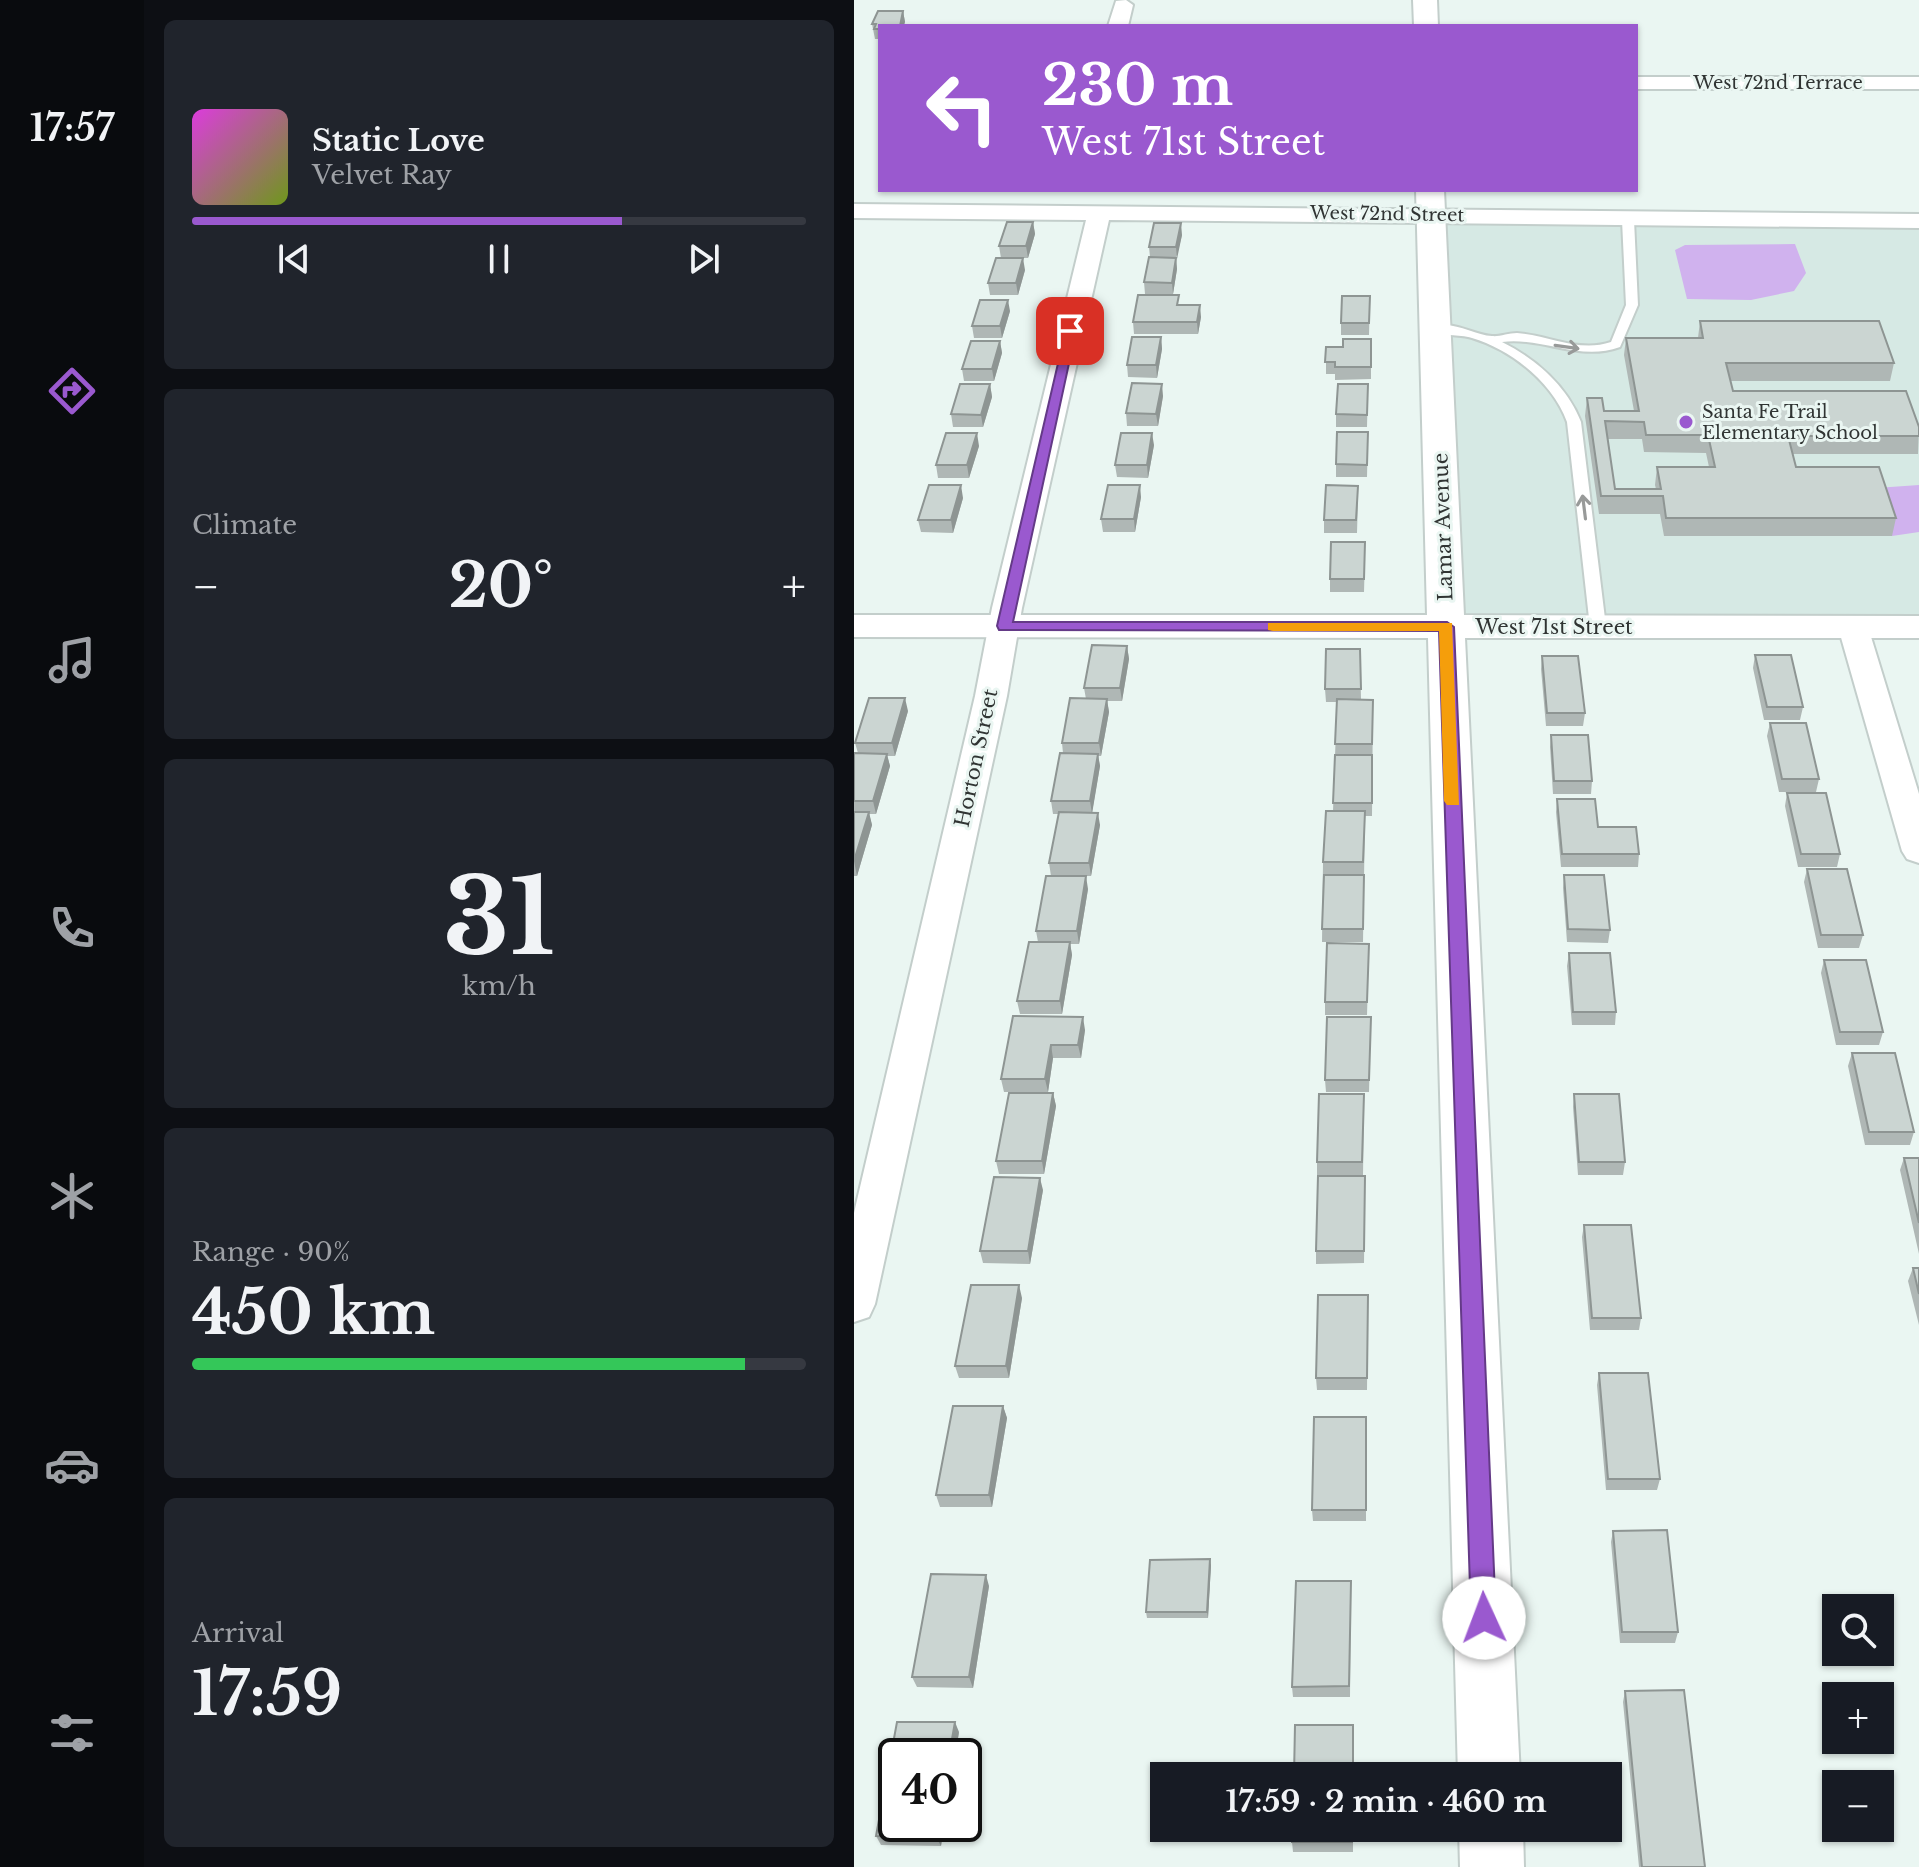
<!DOCTYPE html>
<meta charset="utf-8">
<style>
:root{--surface:#171b24;--page:#20242c;--text:#f1f3f6;--muted:#9ea1a6;--line:#363941;--accent:#9a59cf}
body{margin:0;font-family:"Libre Baskerville",serif;background:var(--page);color:var(--text);height:100vh;display:flex;flex-direction:column;font-size:30px;white-space:nowrap}
*{box-sizing:border-box;margin:0}
p{font-size:26px;color:var(--muted)}
.icon{flex:none;width:44px;height:44px;fill:none;stroke:currentColor;stroke-width:2;stroke-linecap:round;stroke-linejoin:round}
.map{position:relative;flex:1;overflow:hidden}
.drawer{display:flex;flex-direction:column;gap:20px;padding:20px;background:#0d0f14;width:710px}
.drawer>*{flex:none}
.top-card{position:absolute;left:24px;top:24px;width:760px;height:168px;border-radius:0px;box-shadow:0 2px 6px #0004;background:#9a59cf;color:#fff;overflow:hidden}
.controls{position:absolute;left:968px;top:1594px;display:grid;gap:16px}
.controls a{display:grid;place-items:center;width:72px;height:72px;border-radius:0px;background:var(--surface);box-shadow:0 2px 6px #0004;font-size:40px}
.speed{position:absolute;left:24px;top:1738px;display:flex;gap:16px;font-size:40px;font-weight:700;text-align:center}
.speed>*{display:grid;place-content:center;width:104px;height:104px;border-radius:50%;background:var(--surface);box-shadow:0 2px 6px #0004;line-height:1}
.speed .limit{border:4px solid #111;border-radius:12px;background:#fff;color:#111}
.pin{position:absolute;display:grid;place-items:center;width:68px;height:68px;color:#fff;margin:-34px;border-radius:16px;box-shadow:0 4px 12px #0006}
.me{position:absolute;width:88px;margin:-44px;rotate:358deg;stroke-linejoin:round;filter:drop-shadow(0 0 6px #0008)}
.turn{display:flex;align-items:center;gap:28px;height:168px;padding:0 32px;font-size:36px}
.turn .icon{width:104px;height:104px;stroke-width:2.5}
.turn b{display:block;font-size:56px;line-height:68px}
.big{font-size:60px;font-weight:700;line-height:1.1}
.drawer .tile{flex:1;display:flex;flex-direction:column;justify-content:center;gap:12px;min-width:0;padding:0 28px;border-radius:12px;background:var(--page)}
.drawer .dial{align-items:center;gap:0}
.dial b{font-size:104px;line-height:1}
.song{display:flex;align-items:center;gap:24px}
.cover{width:96px;height:96px;border-radius:12px;background:linear-gradient(135deg,hsl(300 70% 55%),hsl(80 70% 35%))}
.played{height:8px;border-radius:4px;background:linear-gradient(90deg,var(--accent) 70%,var(--line) 70%)}
.keys{display:flex;justify-content:space-around;direction:ltr}
.heat{display:flex;justify-content:space-between;align-items:center;font-size:44px;direction:ltr}
.charge{height:12px;border-radius:6px;background:linear-gradient(90deg,#34c759 90%,var(--line) 0)}
.trip{position:absolute;left:296px;top:1762px;width:472px;height:80px;border-radius:0px;background:var(--surface);box-shadow:0 2px 6px #0004;font-weight:700;line-height:80px;text-align:center}
main{display:flex;flex:1;min-height:0}
.tab-bar{display:flex;flex-direction:column;width:144px;justify-content:space-around;align-items:center;background:#090b0e;color:var(--muted)}
.tab-bar .icon{width:56px;height:56px}
.tab-bar .current{color:var(--accent)}
.tab-bar b{font-size:36px;color:var(--text)}
.map>svg:first-child{display:block}
.built{fill:#d6e9e4}
.green{fill:#d0b2ee}
.lines{fill:none;stroke-linecap:round;stroke-linejoin:round}
.service-casing{stroke:#c3cecb;stroke-width:4}
.minor-casing{stroke:#c3cecb;stroke-width:4}
.tertiary-casing{stroke:#c3cecb;stroke-width:4}
.service{fill:#fff;fill-rule:evenodd}
.minor{fill:#fff;fill-rule:evenodd}
.tertiary{fill:#fff;fill-rule:evenodd}
.wall{fill:#afb7b5;fill-rule:evenodd}
.shaded-wall{fill:#8e9593}
.building{fill:#cbd5d2;stroke:#8e9593;stroke-width:2;fill-rule:evenodd}
.oneway{stroke:#989a99}
.route{fill:#9a59cf;stroke:#643a87;stroke-width:2}
.slow{fill:#f59e0b}
.poi-dot{fill:#9a59cf;stroke:#eaf6f2;stroke-width:3}
.labels{text-anchor:middle;dominant-baseline:central;stroke-width:6;stroke-linejoin:round;paint-order:stroke}
.far-street-label{font-size:18px;fill:#303433;stroke:#eaf6f2}
.far-poi-label{font-size:18px;fill:#303433;stroke:#eaf6f2;text-anchor:start}
.street-label{font-size:20px;fill:#303433;stroke:#eaf6f2}
</style>
<main>
<nav class="tab-bar">
<b>17:57</b>
<svg class="icon current" aria-label="directions" viewBox="0 0 24 24"><path d="M12 3l9 9-9 9-9-9zM9 14v-3h6M13 9l2 2-2 2"/></svg>
<svg class="icon" aria-label="music" viewBox="0 0 24 24"><path d="M9 18V5l10-2v13"/><circle cx="6" cy="18" r="3"/><circle cx="16" cy="16" r="3"/></svg>
<svg class="icon" aria-label="phone" viewBox="0 0 24 24"><path d="M5 4h4l2 5-3 2q2 4 5 5l2-3 5 2v4C11 20 4 13 5 4z"/></svg>
<svg class="icon" aria-label="climate" viewBox="0 0 24 24"><path d="M12 3v18M4 7l16 10M4 17L20 7"/></svg>
<svg class="icon" aria-label="car" viewBox="0 0 24 24"><path d="M5 17H2v-5l4-1 3-4h7l3 4 3 1v5h-3M9 17h6M6 11h13"/><circle cx="7" cy="17" r="2"/><circle cx="17" cy="17" r="2"/></svg>
<svg class="icon" aria-label="filters" viewBox="0 0 24 24"><path d="M4 7h16M4 17h16"/><circle cx="9" cy="7" r="2"/><circle cx="15" cy="17" r="2"/></svg>
</nav>
<section class="drawer">
<div class="tile">
<div class="song"><i class="cover"></i><div><b>Static Love</b><p>Velvet Ray</p></div></div>
<div class="played"></div>
<div class="keys"><svg class="icon" aria-label="previous" viewBox="0 0 24 24"><path d="M18 5L8 12l10 7zM5 5v14"/></svg><svg class="icon" aria-label="pause" viewBox="0 0 24 24"><path d="M8 5v14M16 5v14"/></svg><svg class="icon" aria-label="next" viewBox="0 0 24 24"><path d="M6 5l10 7-10 7zM19 5v14"/></svg></div>
</div>
<div class="tile"><p>Climate</p>
<div class="heat"><a>−</a><b class="big">20°</b><a>+</a></div>
</div>
<div class="tile dial"><b>31</b><p>km/h</p></div>
<div class="tile"><p>Range · 90%</p><b class="big">450 km</b><div class="charge"></div></div>
<div class="tile"><p>Arrival</p><b class="big">17:59</b></div>
</section>
<div class="map">
<svg width="1065" height="1867" viewBox="0 0 1065 1867">
<rect width="100%" height="100%" fill="#eaf6f2"/>
<path class="built" d="M588,222L1065,224V622L608,621Z"/>
<path class="green" d="M941,244L952,273L940,291L897,300L833,299L821,250L831,245Z
M1065,485V532L1038,536L1022,488Z"/>
<g class="lines">
<defs>
<path id="service" d="M774,217L780,220L784,305L766,347C725,362 690,337 648,342C682,359 713,386 727,422L752,627L744,632L736,627L713,422C699,383 658,350 618,338C605,334 587,337 577,329C594,317 619,335 638,336C645,337 654,333 663,333C694,335 725,353 757,342L772,305L768,220Z"/>
<path id="minor" d="M262,1L272,0L279,5L274,26H254Z
M782,77H1065V89H782Z
M0,204L1065,214V228L255,220L168,608L153,696L21,1304L15,1317L0,1322V1213L121,696L138,608L232,220L0,218Z
M999,618L1010,620L1014,627L1065,794V863L1053,859L1048,851L984,627L988,620Z"/>
<path id="tertiary" d="M559,0H583L584,26H560Z
M562,190H590L610,615L1065,616V638H611L666,1776H604L574,638L0,637V615H573Z
M605,1828H669L670,1867H606Z"/>
</defs>
<use href="#service" class="service-casing"/>
<use href="#minor" class="minor-casing"/>
<use href="#tertiary" class="tertiary-casing"/>
<use href="#service" class="service"/>
<use href="#minor" class="minor"/>
<use href="#tertiary" class="tertiary"/>
</g>
<path class="wall" d="M49,11L51,22L26,26V39H21L18,24Z
M179,222L181,234L174,258H147L145,246Z
M328,235L322,259L323,269L319,294H291L290,282L296,257L295,247Z
M171,270L164,295H136L134,283Z
M516,296L515,335H487V323Z
M326,305L347,317L344,334H280L279,322Z
M156,311L148,338H120L118,326Z
M846,321L1040,363L1036,381H876L879,391L1065,427L1064,454H939L942,467L1042,518L1038,536H810L806,514H745L731,416L733,398L750,411H780L770,355L772,338H844ZM754,439H788L790,452L852,453L855,467H803L801,485L802,489H761Z
M307,337L308,349L303,378L274,377L273,365Z
M517,339V379L481,380V374H472V347H489Z
M146,341L148,353L140,381H110L108,369Z
M136,384L138,397L129,427H99L97,414Z
M514,384L513,427H482V414Z
M309,396L304,426H273L272,413Z
M514,432L513,477H482V464Z
M300,445L294,478L263,477L261,465Z
M125,446L115,478H84L82,465Z
M287,497L281,532H249L247,519Z
M109,498L99,533L67,532L64,520Z
M504,498L503,533H470V520Z
M511,555L510,592H476V579Z
M273,646L275,659L268,701H253L255,712L247,756H244L246,766L238,812L246,825L237,876H197L195,863L205,814H199L197,801L209,753L208,743L232,699L230,688Z
M506,649L507,700H519L518,816H511L509,942H468L469,862L479,811L483,702H472L471,689Z
M901,655L949,707L946,720H910L899,668Z
M688,656L731,713L729,726H692L687,669Z
M54,711L41,756H33L36,766L22,814H15L18,825L3,876H0V753H4L1,743Z
M916,723L965,779L962,792H925L913,736Z
M697,735L738,781L737,794H699L696,747Z
M933,793L986,854L983,867H944L931,806Z
M703,799L785,854L784,867H707L702,812Z
M953,869L1009,935L1005,948H964L950,882Z
M710,875L756,930L754,943L713,942L709,888Z
M234,889L225,944H216L218,955L208,1014H166L163,1001L184,942L182,931Z
M515,944L513,1015H471V1002Z
M715,953L762,1012L761,1025H718L713,966Z
M970,960L1029,1032L1025,1045H982L967,973Z
M159,1016L231,1030L227,1058H199L194,1092H150L147,1079Z
M517,1017L515,1092H472L471,1080Z
M998,1053L1060,1132L1056,1145H1011L994,1066Z
M199,1093L202,1106L190,1174H145L142,1161Z
M720,1094L771,1162L769,1175H724L719,1107Z
M510,1107L509,1175H463V1162Z
M1050,1158H1065V1254L1046,1170Z
M511,1176L510,1263L462,1264V1251Z
M189,1190L176,1264L129,1263L126,1251Z
M730,1225L787,1318L785,1330H736L728,1237Z
M1059,1268H1065V1325L1054,1281Z
M514,1295L513,1390H463L462,1378Z
M168,1298L155,1378H105L101,1366Z
M745,1373L806,1479L803,1490H752L743,1385Z
M149,1406L153,1418L138,1507H86L82,1495Z
M512,1417V1521H459L458,1510Z
M759,1531L824,1632L821,1643H766L757,1542Z
M357,1565L354,1618H293L292,1612Z
M497,1581L496,1697H439L438,1687Z
M135,1586L119,1688L63,1687L58,1677Z
M771,1691L851,1867H785L769,1702Z
M105,1732L87,1846L27,1845L22,1836Z
M499,1828V1852H439L438,1842Z"/>
<path class="shaded-wall" d="M49,11L51,22L50,26H46Z
M179,222L181,234L174,258L172,246Z
M327,223L328,235L323,259L322,247Z
M169,258L171,270L164,295L162,283Z
M322,258L323,269L319,294L318,283Z
M154,300L156,311L148,338L146,326Z
M346,305L347,317L344,334L343,322Z
M307,337L308,349L303,378L302,365Z
M146,341L148,353L140,381L138,369Z
M136,384L138,397L129,427L127,415Z
M308,384L309,396L304,426L302,414Z
M123,433L125,446L115,478L113,465Z
M298,433L300,445L294,478L293,465Z
M107,485L109,498L99,533L97,520Z
M286,485L287,497L281,532L280,519Z
M273,646L275,659L268,701L266,688Z
M51,698L54,711L41,756L38,743Z
M253,699L255,712L247,756L245,743Z
M33,754L36,766L22,814L19,801Z
M244,754L246,766L238,814L236,801Z
M15,812L18,825L3,876L0,861Z
M244,813L246,825L237,876L235,863Z
M232,876L234,889L225,944L223,931Z
M216,942L218,955L208,1014L206,1001Z
M229,1017L231,1030L227,1058L224,1045Z
M197,1045L199,1058L194,1092L191,1079Z
M199,1093L202,1106L190,1174L188,1161Z
M186,1178L189,1190L176,1264L174,1251Z
M165,1285L168,1298L155,1378L152,1366Z
M149,1406L153,1418L138,1507L135,1495Z
M356,1559L357,1565L354,1618L353,1612Z
M132,1575L135,1586L119,1688L115,1677Z
M101,1722L105,1732L101,1756H95Z
M84,1824H90L87,1846L82,1837Z"/>
<path class="building" d="M24,11H49L46,26H26V29H20L22,24H18Z
M153,222H179L172,246H145Z
M300,223H327L322,247H295Z
M295,257L322,258L318,283L290,282Z
M142,258H169L162,283H134Z
M284,295H325L323,305H346L343,322H279Z
M488,296H516L515,323H487Z
M126,300H154L146,326H118Z
M846,321H1025L1040,363H872L879,391H1052L1065,427V436H934L942,467H1025L1042,518H812L809,496H747L733,398H748L750,411H785L772,338H849ZM751,421L790,422L792,435H854L861,467H803L807,489H761Z
M278,337H307L302,365H273Z
M489,339H517V367H481V362H471L472,347H489Z
M117,341H146L138,369H108Z
M278,383L308,384L302,414L272,413Z
M106,384H136L127,415L97,414Z
M484,384H514L513,415L482,414Z
M483,432H514L513,465L482,464Z
M92,433H123L113,465H82Z
M267,433H298L293,465H261Z
M75,485H107L97,520H64Z
M254,485H286L280,519H247Z
M472,485L504,486L502,520H470Z
M477,542H511L510,579H476Z
M238,645L273,646L266,688H230Z
M472,649H506L507,689H471Z
M901,655H937L949,707H913Z
M688,656H724L731,713H693Z
M15,698H51L38,743H1Z
M216,698L253,699L245,743H208Z
M483,699L519,700L518,744H481Z
M916,723H952L965,779H928Z
M697,735H734L738,781H700Z
M0,753L33,754L19,801H0Z
M206,753L244,754L236,801H197Z
M481,755H518V803H479Z
M933,793H972L986,854H947Z
M703,799H741L744,827H782L785,854H708Z
M472,811H511L509,862H469Z
M0,812H15L0,861Z
M205,812L244,813L235,863H195Z
M953,869H993L1009,935H967Z
M470,875H510L509,929H468Z
M710,875H750L756,930L714,929Z
M192,876H232L223,931H182Z
M175,942H216L206,1001H163Z
M473,943L515,944L513,1002H471Z
M715,953H756L762,1012H719Z
M970,960H1012L1029,1032H986Z
M159,1016L229,1017L224,1045H197L191,1079H147Z
M473,1017H517L515,1080H471Z
M998,1053H1041L1060,1132H1015Z
M155,1093H199L188,1161H142Z
M465,1094H510L508,1162H463Z
M720,1094H765L771,1162H725Z
M1050,1158H1065V1223Z
M464,1176H511L510,1251H462Z
M140,1177L186,1178L174,1251H126Z
M730,1225H777L787,1318H738Z
M1059,1268H1065V1294Z
M117,1285H165L152,1366H101Z
M464,1295H514L513,1378H462Z
M745,1373H794L806,1479H754Z
M99,1406H149L135,1495H82Z
M460,1417H512V1510H458Z
M813,1530L824,1632H768L759,1531Z
M356,1559L353,1612H292L296,1560Z
M77,1574L132,1575L115,1677H58Z
M442,1581H497L495,1686L438,1687Z
M830,1690L851,1867H788L771,1691Z
M43,1722H101L95,1756H42V1824H84L82,1837L22,1836Z
M441,1725H499V1776H440Z
M438,1828H499L498,1842H438Z"/>
<defs><path id="oneway-shaft" d="M-6 0H5M1.5-3L5.5 0L1.5 3" fill="none" stroke-width="1.6" stroke-linecap="round" stroke-linejoin="round" transform="scale(2)"/></defs>
<g class="oneway">
<use href="#oneway-shaft" transform="translate(713 347) rotate(8)"/>
<use href="#oneway-shaft" transform="translate(730 507) rotate(-97)"/>
</g>
<path class="route" d="M212,329L222,331L159,622H593L600,627L642,1618L638,1627L630,1630L621,1627L617,1618L585,631L145,630L143,626Z"/>
<path class="slow" d="M414,623H598L605,805H593L590,801L585,631H419L414,630Z"/>
<circle class="poi-dot" cx="832" cy="422" r="8"/>
<g class="labels">
<g class="far-street-label">
<text x="924" y="83">West 72nd Terrace</text>
<text transform="translate(533 214) rotate(1)">West 72nd Street</text>
</g>
<g class="far-poi-label">
<text x="848" y="412">Santa Fe Trail<tspan x="848" dy="21">Elementary School</tspan></text>
</g>
<g class="street-label">
<text transform="translate(589 527) rotate(-92)">Lamar Avenue</text>
<text x="700" y="627">West 71st Street</text>
<text transform="translate(122 758) rotate(-78)">Horton Street</text>
</g>
</g>
</svg>
<div class="controls">
<a><svg class="icon" aria-label="search" viewBox="0 0 24 24"><circle cx="10" cy="10" r="6"/><path d="M15 15l6 6"/></svg></a>
<a>+</a>
<a>−</a>
</div>
<div class="speed"><div class="limit">40</div></div>
<div class="pin" style="left:216px;top:331px;background:#d93025"><svg class="icon" aria-label="arrive" viewBox="0 0 24 24"><path d="M6 21V4h12l-3 4 3 4H6"/></svg></div>
<svg class="me" style="left:630px;top:1618px" viewBox="-20 -20 40 40"><circle r="19" fill="#fff"/><path d="M0-13L10 11 0 6-10 11z" fill="#9a59cf"/></svg>
<div class="trip">17:59 · 2 min · 460 m</div>
<div class="top-card">
<div class="turn"><svg class="icon" aria-label="left" viewBox="0 0 24 24"><path d="M17 20v-9H6M10 6l-5 5 5 5"/></svg><div><b>230 m</b>West 71st Street</div></div>
</div>
</div>
</main>
